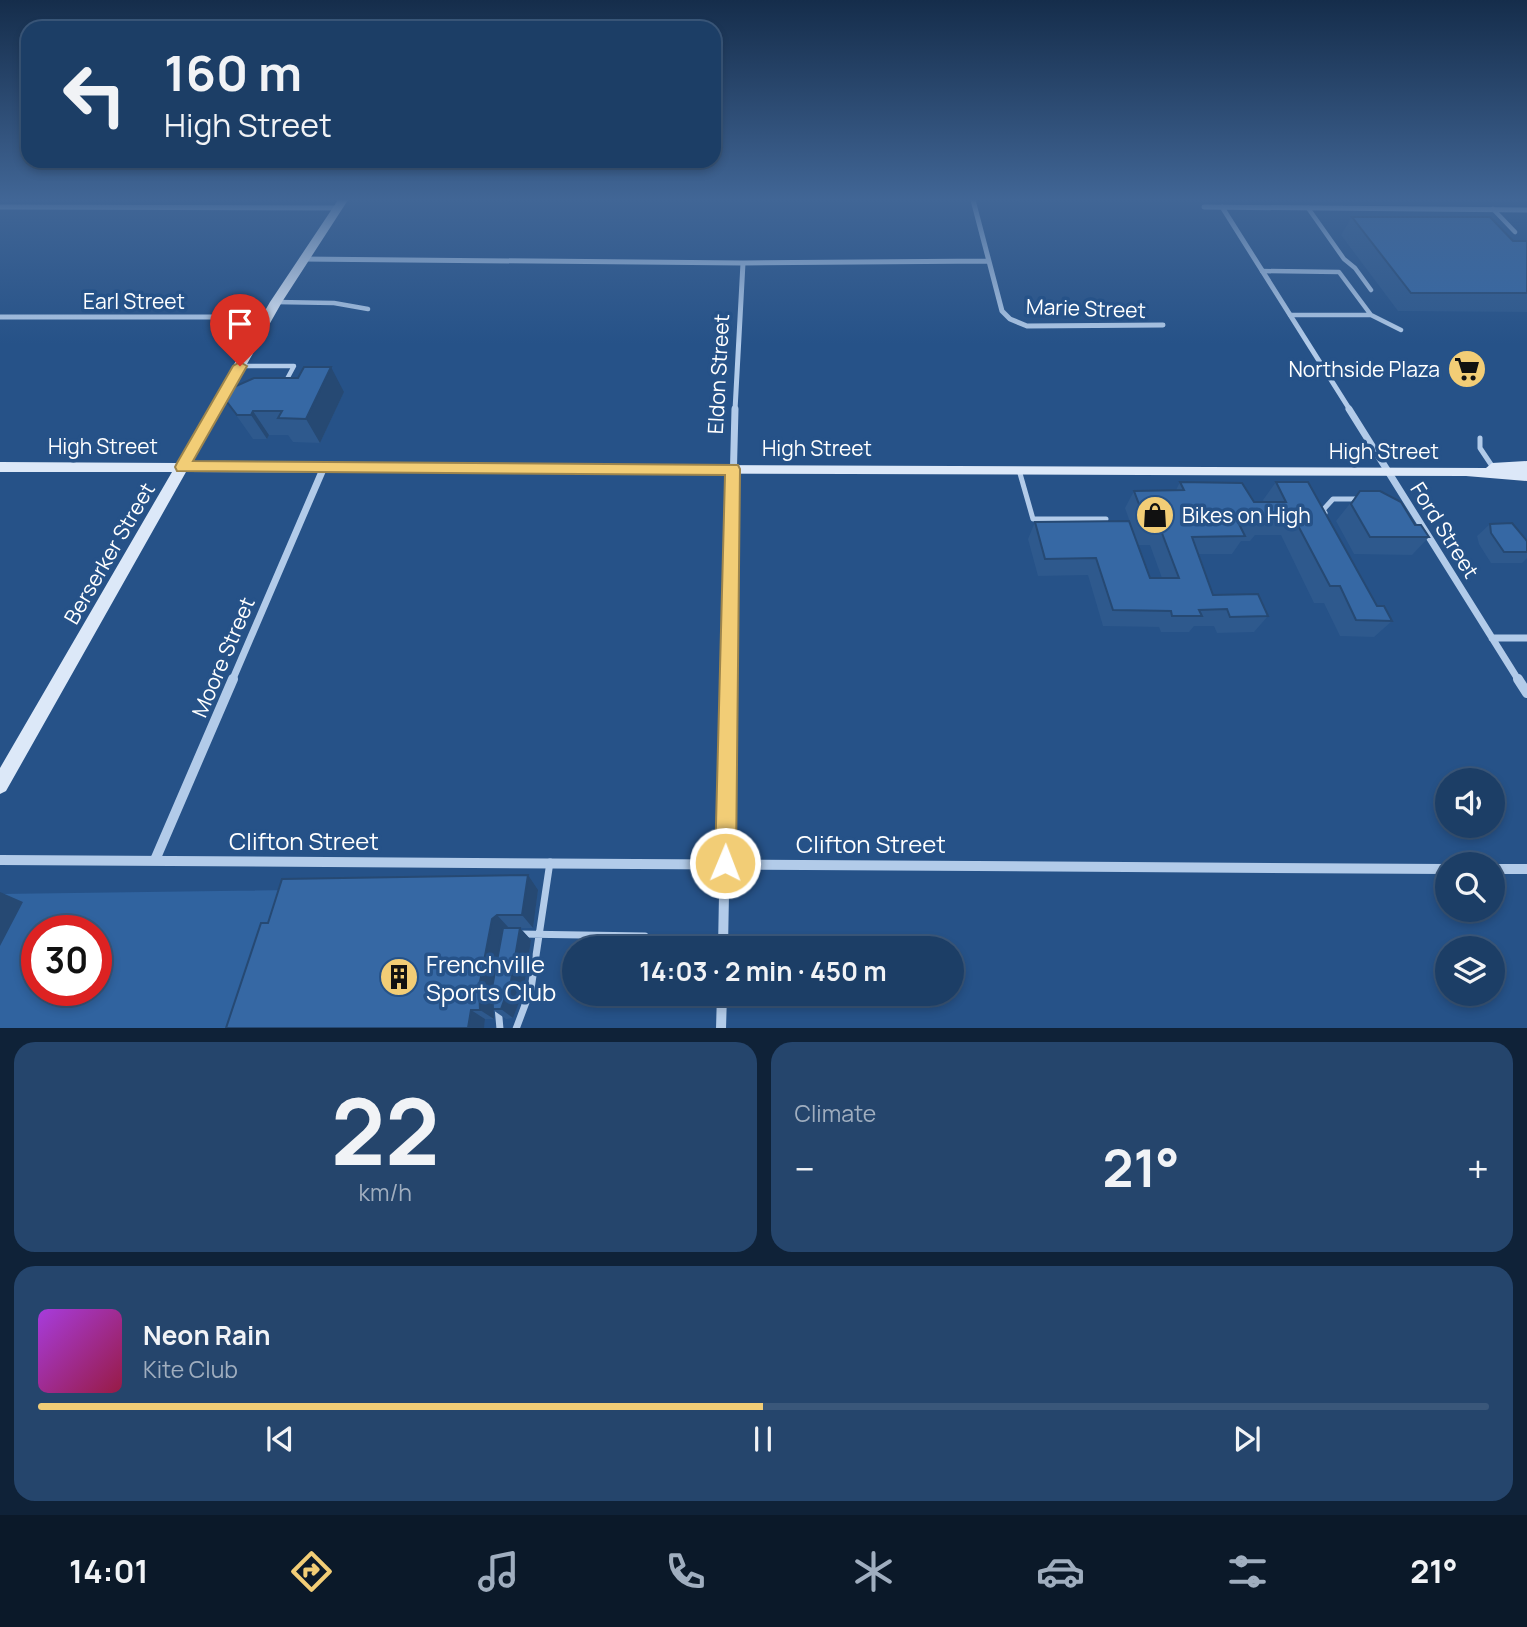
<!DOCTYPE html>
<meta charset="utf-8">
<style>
:root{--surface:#1c3e66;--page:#25456c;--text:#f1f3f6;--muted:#a0aebf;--line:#3a577a;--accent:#f2cd76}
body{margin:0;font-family:Manrope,sans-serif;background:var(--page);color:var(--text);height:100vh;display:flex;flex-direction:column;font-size:26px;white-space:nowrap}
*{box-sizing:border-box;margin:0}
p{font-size:23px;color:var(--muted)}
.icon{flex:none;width:38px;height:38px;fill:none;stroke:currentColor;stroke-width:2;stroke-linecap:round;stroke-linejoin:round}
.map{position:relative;height:1028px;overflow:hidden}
.sheet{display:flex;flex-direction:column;gap:14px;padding:14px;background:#0f2238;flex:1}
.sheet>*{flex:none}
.guide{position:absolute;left:21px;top:21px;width:700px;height:147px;border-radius:21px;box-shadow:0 4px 10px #0003,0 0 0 2px var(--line);background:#1c3e66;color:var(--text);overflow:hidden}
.tools{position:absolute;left:1435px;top:768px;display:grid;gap:14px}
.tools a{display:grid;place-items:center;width:70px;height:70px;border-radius:50%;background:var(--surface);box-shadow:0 4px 10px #0003,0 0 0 2px var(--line);font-size:35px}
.speed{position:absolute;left:21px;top:915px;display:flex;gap:14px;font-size:35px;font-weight:700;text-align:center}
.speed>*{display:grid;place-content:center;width:91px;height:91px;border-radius:50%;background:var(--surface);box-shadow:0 4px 10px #0003,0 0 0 2px var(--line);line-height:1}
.speed .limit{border:10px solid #d22;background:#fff;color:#111}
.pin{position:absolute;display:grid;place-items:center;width:60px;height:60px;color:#fff;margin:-72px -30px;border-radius:50% 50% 50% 0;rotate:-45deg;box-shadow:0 0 7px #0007}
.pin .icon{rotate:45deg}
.me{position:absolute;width:77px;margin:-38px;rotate:1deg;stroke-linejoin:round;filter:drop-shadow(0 0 5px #0008)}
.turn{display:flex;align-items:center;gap:24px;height:147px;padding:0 28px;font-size:32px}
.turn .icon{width:91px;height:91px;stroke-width:2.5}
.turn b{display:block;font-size:49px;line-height:60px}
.big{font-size:52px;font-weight:700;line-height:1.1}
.sheet .card{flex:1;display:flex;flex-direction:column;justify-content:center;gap:10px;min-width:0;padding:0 24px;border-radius:21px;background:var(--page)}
.sheet .dial{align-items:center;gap:0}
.dial b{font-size:91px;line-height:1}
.song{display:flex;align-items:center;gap:21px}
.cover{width:84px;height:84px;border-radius:10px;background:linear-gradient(135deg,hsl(280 70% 55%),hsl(340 70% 35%))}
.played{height:7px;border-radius:4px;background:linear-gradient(90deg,var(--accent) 50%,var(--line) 50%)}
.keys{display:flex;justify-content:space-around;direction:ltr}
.heat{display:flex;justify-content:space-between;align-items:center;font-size:38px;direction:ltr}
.sheet .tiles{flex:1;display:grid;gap:14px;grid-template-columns:1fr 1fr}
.card:last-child{grid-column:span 2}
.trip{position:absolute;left:562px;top:936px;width:402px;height:70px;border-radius:35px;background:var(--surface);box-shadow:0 4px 10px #0003,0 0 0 2px var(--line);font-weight:700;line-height:70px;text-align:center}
.menu{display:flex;height:112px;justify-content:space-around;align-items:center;background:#0b1929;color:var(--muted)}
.menu .icon{width:49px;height:49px}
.menu .active{color:var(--accent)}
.menu b{font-size:32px;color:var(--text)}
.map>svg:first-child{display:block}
.green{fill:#30639f;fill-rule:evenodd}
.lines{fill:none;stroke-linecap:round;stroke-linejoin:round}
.lane-far2{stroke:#b2cbe9;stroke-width:4.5}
.lane-far1{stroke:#b2cbe9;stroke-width:5}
.lane{stroke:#b2cbe9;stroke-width:7}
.street-far2{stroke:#b2cbe9;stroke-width:5}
.street-far1{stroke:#b2cbe9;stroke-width:7}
.street{stroke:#b2cbe9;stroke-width:10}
.secondary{fill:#dce8f8;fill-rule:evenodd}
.wall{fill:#2e598d}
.shaded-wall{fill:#264973}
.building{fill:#3668a4;stroke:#264973;stroke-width:2}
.route{fill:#f2cd76;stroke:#9d854d;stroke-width:2}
.labels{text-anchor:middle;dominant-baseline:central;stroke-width:7;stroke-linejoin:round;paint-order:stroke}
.street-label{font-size:21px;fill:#fff;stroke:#265288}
.poi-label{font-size:21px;fill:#fff;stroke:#265288;text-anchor:end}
.near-street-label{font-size:24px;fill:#fff;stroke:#265288}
.near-poi-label{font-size:24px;fill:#fff;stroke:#265288;text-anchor:start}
</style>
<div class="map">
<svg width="1527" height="1029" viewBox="0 0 1527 1029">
<rect width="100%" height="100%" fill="#265288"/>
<path class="green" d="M296,890L251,1029L0,1028V894ZM37,931H96V990H37Z"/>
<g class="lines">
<path class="lane-far2" d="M1308,208L1344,259L1355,268L1371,290
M1493,209L1515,232
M1262,271L1339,272L1371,315
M276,302L334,303L368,309
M1290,315H1371L1401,330
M240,366H294L287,379"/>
<path class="lane-far1" d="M1480,438V448L1494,469
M1019,470L1033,519H1106
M1325,513L1323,510L1333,499H1358"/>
<path class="lane" d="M519,934L645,936
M498,1007L500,1029
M516,1029L531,989L550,862"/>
<path class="street-far2" d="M973,200L1002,311L1010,319L1027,326L1163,325
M0,207L338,208
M1204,207L1527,210
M1222,207L1350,410
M302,259L743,263L989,261
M0,317H268
M735,410L743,263"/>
<path class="street-far1" d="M1349,409L1519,681
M1492,638H1527
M232,681L324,467
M728,681L735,409"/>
<path class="street" d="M1518,679L1527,693
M0,860L1447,869
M155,860L233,679
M1493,869H1527
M723,948L728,679
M721,1029L722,994"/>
<path class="secondary" d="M338,200H348L282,302L191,463L1486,468L1492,463L1527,461V481L1466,476L186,472L6,791L0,794V768L172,472H0V462L177,463L270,302Z"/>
</g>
<path class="wall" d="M1352,217L1513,241H1527V312L1398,311L1341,235Z
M344,392L320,443L293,442L288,435H269L267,439H253L227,402Z
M1180,482L1254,502H1264L1263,500L1276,482L1377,606L1392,621L1374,637L1340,636L1324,603H1314L1281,535H1255L1250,541H1241L1232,554H1199L1213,595L1268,616L1254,632L1217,633L1214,626H1194L1189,632H1161L1159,627L1103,626L1088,575L1038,576L1028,539L1035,522L1150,578H1162L1150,545H1138L1125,508L1134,491L1176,490Z
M1360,491L1415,525L1429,537L1412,555L1354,554L1336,521Z
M1490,524L1527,541V558L1522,563H1491L1479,544L1477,536Z
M538,890L533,928H520L531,940L523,992L513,1018L506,1019L493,1010L494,1019H485L484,1028H226L268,923Z"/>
<path class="shaded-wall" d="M331,367L344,392L320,443L306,419Z
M253,411L269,435L267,439L251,415Z
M528,875L538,890L533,928L522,915Z
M0,892L23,902L0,946Z
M497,915L509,928L493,997L494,1019L480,1010L479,987L492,919Z
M520,928L531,940L523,992L513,1018L501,1009Z
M471,1010L485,1019L484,1028H468Z"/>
<path class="building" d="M1352,217H1490L1513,241H1527V293H1411Z
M304,367H331L306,419L278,418L282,411H253L251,415H237L227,402L228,394L236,386L254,378H298Z
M1180,482L1242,483L1254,502H1286L1276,482H1308L1377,606H1384L1392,621L1356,620L1340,586H1330L1294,518H1260L1263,524H1239L1245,536L1192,537L1213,595L1258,594L1268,616L1230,617L1227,609L1199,610L1202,616H1172L1171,611L1113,610L1096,558L1045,559L1035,522L1129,521L1150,578H1179L1160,528H1148L1134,491L1184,490Z
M1360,491H1380L1401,502L1415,525H1421L1429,537H1370L1351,504Z
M1512,523L1527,541V552H1504L1491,533L1490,524Z
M528,875L522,915H497L492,919L479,987L480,1010H471L468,1028H226L261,923H268L282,879Z
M503,928H520L511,981L501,1009H493L492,988Z"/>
<linearGradient id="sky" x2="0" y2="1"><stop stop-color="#152d4b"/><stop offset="0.58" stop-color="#416696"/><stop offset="1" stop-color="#416696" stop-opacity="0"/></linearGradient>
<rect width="1527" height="344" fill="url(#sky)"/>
<path class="route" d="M240,362L247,366L193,461L738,465L740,469L736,863L733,871L725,874L718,871L715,863L725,475L177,471L175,467L177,463L233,366Z"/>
<defs>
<symbol id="supermarket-disc" viewBox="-11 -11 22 22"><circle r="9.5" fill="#f2cd76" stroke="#265288"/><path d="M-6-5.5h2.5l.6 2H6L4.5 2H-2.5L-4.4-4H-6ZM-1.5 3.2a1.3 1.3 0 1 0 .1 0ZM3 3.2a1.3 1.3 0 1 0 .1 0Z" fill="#111"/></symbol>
<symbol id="shop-disc" viewBox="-11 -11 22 22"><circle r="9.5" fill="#f2cd76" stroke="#265288"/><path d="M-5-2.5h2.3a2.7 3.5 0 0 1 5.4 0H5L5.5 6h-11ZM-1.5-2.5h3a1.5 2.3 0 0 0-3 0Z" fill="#111"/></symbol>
<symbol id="building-disc" viewBox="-11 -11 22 22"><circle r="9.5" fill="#f2cd76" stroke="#265288"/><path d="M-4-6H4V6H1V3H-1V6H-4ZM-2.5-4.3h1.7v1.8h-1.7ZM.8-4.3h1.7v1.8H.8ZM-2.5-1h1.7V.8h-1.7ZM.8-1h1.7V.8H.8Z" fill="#111"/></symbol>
</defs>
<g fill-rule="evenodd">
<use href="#supermarket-disc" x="1445" y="347" width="44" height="44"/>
<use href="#shop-disc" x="1133" y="493" width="44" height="44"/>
<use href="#building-disc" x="377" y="955" width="44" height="44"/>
</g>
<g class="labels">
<g class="street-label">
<text x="134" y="301">Earl Street</text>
<text transform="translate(1086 308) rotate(2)">Marie Street</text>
<text transform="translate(718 374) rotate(-87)">Eldon Street</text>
<text x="103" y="446">High Street</text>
<text x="817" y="448">High Street</text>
<text x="1384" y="451">High Street</text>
<text transform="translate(1445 530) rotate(58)">Ford Street</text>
<text transform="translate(109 553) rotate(-60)">Berserker Street</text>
<text transform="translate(223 657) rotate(-67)">Moore Street</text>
</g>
<g class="poi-label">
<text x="1440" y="369">Northside Plaza</text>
<text x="1182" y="515" text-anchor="start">Bikes on High</text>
</g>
<g class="near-street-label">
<text x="304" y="840">Clifton Street</text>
<text x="871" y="843">Clifton Street</text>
</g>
<g class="near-poi-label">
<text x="426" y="963">Frenchville<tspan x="426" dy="28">Sports Club</tspan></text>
</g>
</g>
</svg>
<div class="tools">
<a><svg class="icon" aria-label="sound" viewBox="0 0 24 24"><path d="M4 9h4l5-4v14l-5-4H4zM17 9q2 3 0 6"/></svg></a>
<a><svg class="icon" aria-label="search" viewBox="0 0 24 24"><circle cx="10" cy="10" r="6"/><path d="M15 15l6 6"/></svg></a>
<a><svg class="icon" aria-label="layers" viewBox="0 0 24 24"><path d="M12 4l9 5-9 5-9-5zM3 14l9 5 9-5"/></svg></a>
</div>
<div class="speed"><div class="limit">30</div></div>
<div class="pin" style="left:240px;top:366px;background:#d93025"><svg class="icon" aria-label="arrive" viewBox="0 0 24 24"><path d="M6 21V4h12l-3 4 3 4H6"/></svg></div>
<svg class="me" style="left:725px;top:863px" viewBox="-20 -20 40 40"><circle r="17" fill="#f2cd76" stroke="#fff" stroke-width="3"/><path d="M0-11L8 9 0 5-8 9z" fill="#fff"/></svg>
<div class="trip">14:03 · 2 min · 450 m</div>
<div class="guide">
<div class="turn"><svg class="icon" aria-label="left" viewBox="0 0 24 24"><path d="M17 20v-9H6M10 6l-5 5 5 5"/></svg><div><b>160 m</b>High Street</div></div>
</div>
</div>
<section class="sheet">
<div class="tiles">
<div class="card dial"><b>22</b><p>km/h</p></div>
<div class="card"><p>Climate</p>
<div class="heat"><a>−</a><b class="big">21°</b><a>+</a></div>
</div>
<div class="card">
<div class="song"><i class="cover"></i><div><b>Neon Rain</b><p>Kite Club</p></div></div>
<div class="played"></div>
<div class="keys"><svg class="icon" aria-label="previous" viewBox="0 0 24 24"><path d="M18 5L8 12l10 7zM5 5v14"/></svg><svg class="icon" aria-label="pause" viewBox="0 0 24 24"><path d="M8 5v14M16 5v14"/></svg><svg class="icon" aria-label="next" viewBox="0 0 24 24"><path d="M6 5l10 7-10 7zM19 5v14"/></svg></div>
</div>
</div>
</section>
<nav class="menu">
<b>14:01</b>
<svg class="icon active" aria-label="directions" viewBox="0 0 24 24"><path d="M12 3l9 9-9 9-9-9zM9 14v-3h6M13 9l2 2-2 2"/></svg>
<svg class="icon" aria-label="music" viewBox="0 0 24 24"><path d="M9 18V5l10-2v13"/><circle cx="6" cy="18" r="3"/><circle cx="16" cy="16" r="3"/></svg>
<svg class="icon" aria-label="phone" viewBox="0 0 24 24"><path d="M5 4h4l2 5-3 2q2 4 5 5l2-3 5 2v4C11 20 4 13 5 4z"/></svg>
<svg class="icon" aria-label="climate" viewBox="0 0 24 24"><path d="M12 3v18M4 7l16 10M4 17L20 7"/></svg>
<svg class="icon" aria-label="car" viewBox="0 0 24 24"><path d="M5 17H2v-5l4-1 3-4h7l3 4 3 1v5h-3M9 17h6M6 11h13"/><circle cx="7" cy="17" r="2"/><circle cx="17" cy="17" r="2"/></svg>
<svg class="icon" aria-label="filters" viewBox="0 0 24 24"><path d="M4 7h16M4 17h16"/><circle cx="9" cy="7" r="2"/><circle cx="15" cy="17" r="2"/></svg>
<b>21°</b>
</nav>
